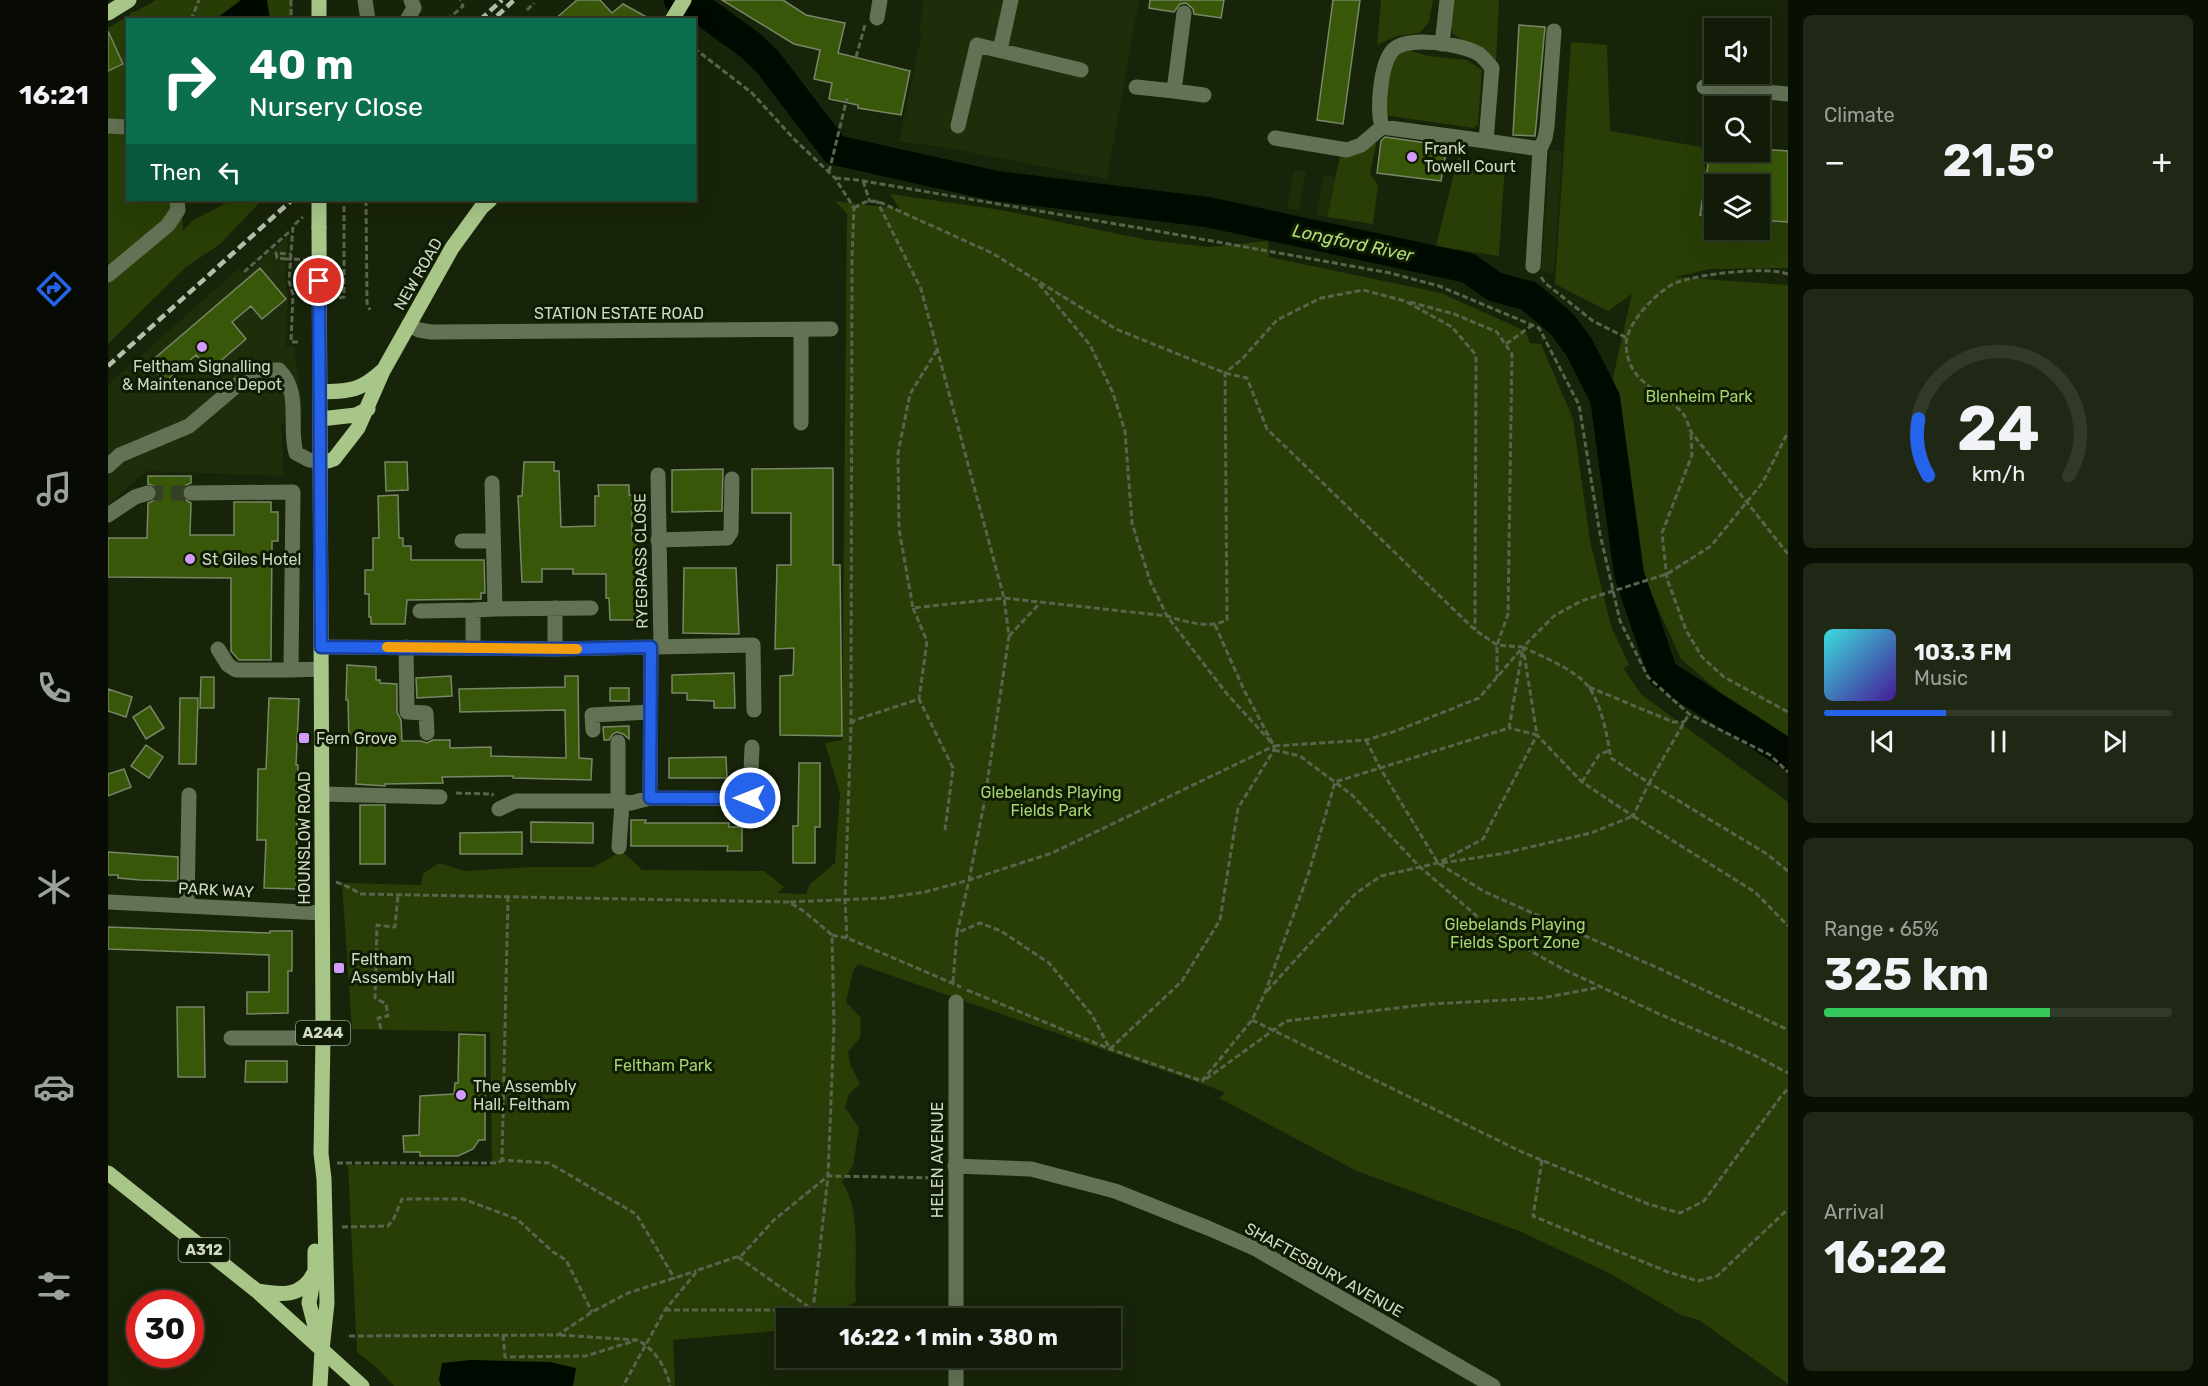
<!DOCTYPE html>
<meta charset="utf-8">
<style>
:root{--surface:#121b07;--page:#1f2815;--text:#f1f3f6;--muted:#9ca19b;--line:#313928;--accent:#2563eb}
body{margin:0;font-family:Rubik,sans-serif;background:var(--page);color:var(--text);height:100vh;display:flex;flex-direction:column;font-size:22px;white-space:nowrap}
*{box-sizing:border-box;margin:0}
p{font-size:20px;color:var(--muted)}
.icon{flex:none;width:33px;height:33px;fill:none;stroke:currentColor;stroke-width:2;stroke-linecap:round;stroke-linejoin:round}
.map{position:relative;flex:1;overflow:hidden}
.drawer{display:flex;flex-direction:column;gap:15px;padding:15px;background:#0a0f04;width:420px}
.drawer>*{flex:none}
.hud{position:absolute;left:18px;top:18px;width:570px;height:183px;border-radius:0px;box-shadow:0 6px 24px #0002,0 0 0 2px var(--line);background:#0b6e4f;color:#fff;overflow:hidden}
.tools{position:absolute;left:1596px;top:18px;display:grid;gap:12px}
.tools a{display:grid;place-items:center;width:66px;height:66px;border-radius:0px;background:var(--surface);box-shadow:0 6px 24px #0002,0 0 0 2px var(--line);font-size:30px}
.speed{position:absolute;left:18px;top:1290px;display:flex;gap:12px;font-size:30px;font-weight:700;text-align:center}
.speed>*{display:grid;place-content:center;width:78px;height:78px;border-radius:50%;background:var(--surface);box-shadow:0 6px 24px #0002,0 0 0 2px var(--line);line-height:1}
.speed .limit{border:9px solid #d22;background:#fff;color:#111}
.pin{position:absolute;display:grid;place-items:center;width:51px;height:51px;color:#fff;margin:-26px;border:3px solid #fff;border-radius:50%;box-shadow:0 2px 6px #0007}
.me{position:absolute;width:66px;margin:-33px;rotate:270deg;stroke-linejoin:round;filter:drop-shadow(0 0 4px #0008)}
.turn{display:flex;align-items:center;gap:21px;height:126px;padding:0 24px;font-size:27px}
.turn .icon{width:78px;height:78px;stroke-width:2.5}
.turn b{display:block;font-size:42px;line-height:51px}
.then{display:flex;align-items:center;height:57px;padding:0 24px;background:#0003;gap:12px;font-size:22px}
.big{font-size:45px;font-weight:700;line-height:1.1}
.drawer .widget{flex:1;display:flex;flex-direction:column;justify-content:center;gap:9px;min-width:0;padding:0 21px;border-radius:9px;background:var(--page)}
.drawer .dial{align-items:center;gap:0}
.dial svg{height:156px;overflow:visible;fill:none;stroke:var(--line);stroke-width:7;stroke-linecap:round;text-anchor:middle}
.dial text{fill:var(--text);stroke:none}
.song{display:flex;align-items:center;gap:18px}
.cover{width:72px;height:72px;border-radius:9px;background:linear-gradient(135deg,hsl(180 70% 55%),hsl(260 70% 35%))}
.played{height:6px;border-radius:3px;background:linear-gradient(90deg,var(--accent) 35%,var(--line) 35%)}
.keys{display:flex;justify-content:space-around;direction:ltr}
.heat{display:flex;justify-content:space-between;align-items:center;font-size:33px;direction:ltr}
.charge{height:9px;border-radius:4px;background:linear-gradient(90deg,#34c759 65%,var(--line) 0)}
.trip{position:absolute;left:668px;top:1308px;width:345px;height:60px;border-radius:0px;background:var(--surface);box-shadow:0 6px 24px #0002,0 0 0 2px var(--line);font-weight:700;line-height:60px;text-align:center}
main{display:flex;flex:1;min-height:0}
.menu{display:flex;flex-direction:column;width:108px;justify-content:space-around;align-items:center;background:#070b03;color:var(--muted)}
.menu .icon{width:42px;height:42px}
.menu .on{color:var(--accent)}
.menu b{font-size:27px;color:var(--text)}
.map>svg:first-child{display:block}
.built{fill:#1e2d0a}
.green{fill:#283e06}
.water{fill:#010a00}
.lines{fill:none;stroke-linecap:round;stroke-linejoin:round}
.river{stroke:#010a00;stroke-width:30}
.building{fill:#395709;stroke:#778767;stroke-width:1.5}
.minor-tunnel{stroke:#343f26;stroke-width:15;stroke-dasharray:15 8;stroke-linecap:butt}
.path{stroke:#59644c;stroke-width:3;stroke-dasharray:6 3;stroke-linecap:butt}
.minor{stroke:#637255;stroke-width:15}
.major{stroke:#a7c688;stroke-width:15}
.rail{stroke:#b5beab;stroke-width:4.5;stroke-dasharray:9 4.5;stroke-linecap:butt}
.path-bridge{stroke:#59644c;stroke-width:3;stroke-dasharray:6 3;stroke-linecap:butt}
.major-bridge{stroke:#a7c688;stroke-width:15}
.route-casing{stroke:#184099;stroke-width:15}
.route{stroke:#2563eb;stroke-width:10}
.slow{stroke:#f59e0b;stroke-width:10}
.poi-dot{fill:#d39cfc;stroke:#0f1b02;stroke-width:2}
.labels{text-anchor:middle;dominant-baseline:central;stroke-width:6;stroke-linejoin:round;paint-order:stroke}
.shield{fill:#0f1b02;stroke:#969f8c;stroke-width:1.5}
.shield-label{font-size:15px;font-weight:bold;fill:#d0d8c7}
.poi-label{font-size:16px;fill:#d0d8c7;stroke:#0f1b02;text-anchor:start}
.street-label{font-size:16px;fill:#d0d8c7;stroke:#0f1b02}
.park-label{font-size:16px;fill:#a6d472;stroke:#0f1b02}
.water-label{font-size:18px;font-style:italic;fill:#afde7b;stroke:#0f1b02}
</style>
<main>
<nav class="menu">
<b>16:21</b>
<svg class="icon on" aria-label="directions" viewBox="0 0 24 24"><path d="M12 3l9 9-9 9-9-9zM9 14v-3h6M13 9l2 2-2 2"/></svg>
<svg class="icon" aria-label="music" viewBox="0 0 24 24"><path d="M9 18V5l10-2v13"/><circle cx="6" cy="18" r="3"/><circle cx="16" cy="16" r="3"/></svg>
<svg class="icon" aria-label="phone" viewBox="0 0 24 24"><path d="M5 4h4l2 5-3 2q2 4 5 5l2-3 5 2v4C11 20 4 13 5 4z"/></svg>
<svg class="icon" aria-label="climate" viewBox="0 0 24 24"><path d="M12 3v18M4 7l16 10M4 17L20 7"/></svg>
<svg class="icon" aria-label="car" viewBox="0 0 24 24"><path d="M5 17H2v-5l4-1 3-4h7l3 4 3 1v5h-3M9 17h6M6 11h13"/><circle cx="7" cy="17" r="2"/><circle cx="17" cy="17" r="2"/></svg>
<svg class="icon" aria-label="filters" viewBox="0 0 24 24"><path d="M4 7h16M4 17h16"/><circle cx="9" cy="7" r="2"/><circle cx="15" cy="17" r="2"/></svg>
</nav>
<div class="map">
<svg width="1680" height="1386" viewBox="0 0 1680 1386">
<rect width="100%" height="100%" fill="#182409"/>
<path class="built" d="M816,0H1031L999,179L829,146L791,142L814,32L811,31Z
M1442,150L1454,151L1446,273L1433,272Z
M1186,170L1198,172L1191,210L1179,208Z
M1216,175L1227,177L1219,217L1208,215Z
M180,236L177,282L180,295L178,346L186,347L194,404V423L173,424L176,476L39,471L0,504V385L130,269L137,275Z"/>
<path class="green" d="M48,0H184L185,19L20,20V200H74L75,230L86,220L116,204L121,200H154L112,244L78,267L0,344V28L22,15L23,12H27Z
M1273,0H1325L1321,22L1311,33L1289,36L1269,45Z
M1345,0H1391L1388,61L1345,34L1342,27Z
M1463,42L1499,45L1502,131L1593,147L1605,204L1606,205V230H1652V214L1680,215V268L1602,269L1567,277L1680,285V748L1669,742L1573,659L1533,571L1501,395L1524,294L1500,311L1447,284Z
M1300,50L1320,56L1359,60L1374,70L1370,124L1366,128L1275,115L1274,109L1286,55Z
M1271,130L1262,174L1270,185L1265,224L1219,217L1232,156Z
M1350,158L1397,163L1391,256L1328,246Z
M782,194L893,210L1040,240L1100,247L1160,241L1161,257L1333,293L1417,331L1422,343L1433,344L1465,419L1482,541L1503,626L1521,665L1515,668L1534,695L1680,802V1384L1591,1320L1573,1315L1501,1273L1411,1231L1249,1171L1111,1098L1117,1093L1103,1087L750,964L745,971L738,1002L753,1018L752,1038L740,1052L742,1064L752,1084L741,1094L737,1107L751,1128L745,1166L734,1182C755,1212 745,1266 748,1302L724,1314L719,1312V1318H678V1330L565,1340L567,1386H286L268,1367L249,1352L240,1165L384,1166L382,1032L244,1029L234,883L313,885L315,874L331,863L357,871L424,867H486L514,851L534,870L656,871L676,887L669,893L698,894L702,884L727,863L732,793L717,743L734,740L739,214L727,201L792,209Z"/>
<path class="water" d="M133,0H159L162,19H110L113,15Z
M363,1360L442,1362L468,1368L465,1386H333L331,1380L334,1363Z"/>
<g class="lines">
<path class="river" d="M571,0L595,11L642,45L659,61L727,150L888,186L1099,212L1360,268L1387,287L1421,296L1454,324L1471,347L1497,398L1521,574L1555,674L1680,754"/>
</g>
<path class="building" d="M469,0H492L504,13L515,4L544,20H446Z
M614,0H675L698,15L737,23L730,53L802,71L793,115L750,108V105L721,99L724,83L706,79L712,50L686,44Z
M1042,0H1116L1113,18L1086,14L1085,9L1078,3L1072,4L1066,12L1041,8Z
M1225,0H1252L1235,124L1209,120Z
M1411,25L1437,27L1427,136L1405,135Z
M0,31L15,64L0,71Z
M1277,137L1339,146L1333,181L1269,173L1273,141Z
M1652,149L1680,151V222L1652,220V184H1606V216L1592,215L1602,152H1652Z
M152,268L178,299L154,319L143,306L124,322L138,339L102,370L88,355L57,382L40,364Z
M277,462H299L300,490L278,491Z
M416,462H446V471H451L453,527L487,526V496H491L490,485H521V495H524V535H535L536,578H539V597H537V620H502L501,598H498V574H465V569H434V582H414L410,496H414Z
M725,468V565H732L734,736L672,735V676L685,675L686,648L667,649L669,565H683V513H644V469Z
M615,469L614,511L564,512V470Z
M40,476H83V483L78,485L73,493L75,498L83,503L82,535H126V502H163V512H170V541H164L163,660H131L123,651V578L0,577V538H39L40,503L47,500L50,495L47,486L40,484Z
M290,495L291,538H295V546H303V560H376L377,593H373V599L299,600L297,624H263V617H261V594H257V570H265V538H271L270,496Z
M576,568H628L631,634L575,633Z
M239,665L268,667V680H272V683L289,684V712L293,720L294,741H313L319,743L325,740H342V748L383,747V756L458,758L457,710L352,712L351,689L457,687V676H470L471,758L484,759L483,780L405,778V776L334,777L335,783L277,784V786L248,784L249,741L241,740L240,700H238Z
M626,673L627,708H606V701L579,700V693H564V675Z
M343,676L344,696L309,698L308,678Z
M93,677H106V708H92Z
M502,688H521V701H502Z
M0,689L24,697L18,717L0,711Z
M72,698H90L88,764H71Z
M161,698L191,699L188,765H190L188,889L156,888L158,840H149L150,769H158Z
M42,706L56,728L38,739L25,717Z
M521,726V739L515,734L509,732L505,734L501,740H496L495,727Z
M38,745L55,757L41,778L23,766Z
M618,757L619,778H561V758Z
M691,763H712V827H707V863H685V826H690Z
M16,769L23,787L0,796V774Z
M252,805H277V864H252Z
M523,820H538L537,823H621V827H634V851H619L620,846H523Z
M423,822L485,823V843L423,842Z
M414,832V854H352V833Z
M0,852L70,857V880L68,881L32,880L10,878V875H0Z
M0,927L162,933V931H184V971H180V1013L139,1014V992H161V955L0,949Z
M69,1007H96L97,1077H70Z
M351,1034L377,1035V1140H371L365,1149L350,1156H312V1152H296L295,1136L311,1135L312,1096L346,1094L347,1083H350Z
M138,1061H179V1082H137Z"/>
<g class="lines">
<path class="minor-tunnel" d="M40,493H83"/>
<path class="path" d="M183,0V20
M419,10L426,3
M83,20L91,0
M339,20L355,6L352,0
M586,48L644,93L686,139L727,178L746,208L744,257L743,724L737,900L739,938
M748,57L757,25
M721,172L739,98
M727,178L749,180L1032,228L1282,273L1331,286L1431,328L1471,405L1492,534L1512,621L1540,677L1581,714L1662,755L1680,772
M755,181L762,202
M258,200L259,303L262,310
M746,208L757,202L769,201L884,253L1008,329L1117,373L1139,378L1159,429L1367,630L1389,645L1415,647L1446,616L1473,601L1559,574L1603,546L1655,482L1680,432
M178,259L169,258L168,253L183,254
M186,259L197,260
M136,272L180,233L185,231
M1680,274C1657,266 1594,274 1570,282C1552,288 1523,319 1519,338C1517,344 1519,356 1521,361C1530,387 1560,394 1576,415C1579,420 1581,427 1583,432L1680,554
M1433,277L1437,283L1485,321L1519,338
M931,284L982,345L1005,393L1017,431L1024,523L1042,581L1059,616L1119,694L1163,742
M231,298L236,297V200
M1302,302L1346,314L1389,332L1404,354L1400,614L1389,645V677
M190,342H183L185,295L181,281L185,226L195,217
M1398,344L1426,324
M829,350L802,394L790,453L791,529L805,608L896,598L1059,616C1079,622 1100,629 1119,620L1117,373L1134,359L1169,320L1213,298L1255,290L1297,301L1344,327L1368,355L1367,630
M1583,434L1584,455L1554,533L1559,579L1578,630L1594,657L1616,677L1680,712
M805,608L819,641L811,699
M1107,625L1136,690L1166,746L1258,740L1288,731L1371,698L1415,647C1435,657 1466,669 1480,686C1494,705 1499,736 1503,758L1541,783L1581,714
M901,636L932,603
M1481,687L1565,722H1577
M743,724L747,720L811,699L845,768L837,830
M1258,740L1272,768L1330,863L1377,892L1550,968L1680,1030
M1166,746V750L1130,808L1112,920L1074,981L1002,1049L984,1015L941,963L893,931L872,923L849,933L861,880L944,853Z
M1166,750L1192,756L1244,795L1312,867L1385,930L1455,969L1549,1013L1644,1054L1680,1073
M1474,782L1491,755L1502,750
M348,793L384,794L385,796
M1334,863L1392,854L1483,833L1525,816L1647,892L1680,926
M228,882L243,888L252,894L681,902L697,912L724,935L726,1026L720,1176L666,1220L634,1255L590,1270L557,1310L515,1386
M400,896L394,1160L441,1163L528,1214L567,1279
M682,902L776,898L817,892L861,880L876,804L901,636L896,598L813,289L769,201
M724,935L739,938L853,987
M845,982L849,933
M859,990L1002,1049L1094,1081L1144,1020L1157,993L1201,872L1227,782L1401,728L1415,647L1429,735L1401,728
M1159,991L1248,893L1273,876L1330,863L1375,839L1429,735L1474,782L1525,816L1541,783L1659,854L1680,871
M1144,1020L1414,1152L1540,1204L1572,1213L1596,1201L1674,1095L1680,1089
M273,1029L270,1018L280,1016L278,1004L267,998L269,925L287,927L290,895
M1098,1079L1178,1021L1323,1004L1434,998L1493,987
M1434,1160L1425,1216L1560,1272L1590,1281L1609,1276L1680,1209
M229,1163H390L394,1160
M234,1227L280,1226L286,1218L294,1199H355L409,1219L445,1252L458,1260L484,1312
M630,1257L705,1310L720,1176L834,1178
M557,1310H703
M395,1335L397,1357L478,1356L529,1340
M452,1335L529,1340C546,1348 559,1368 562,1386
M241,1336L450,1335L484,1312L520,1293L588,1271"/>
<path class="minor" d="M257,0L260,20
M769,18L772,0
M299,20L306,8L303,0
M1334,44L1339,0
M892,50L903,0
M1028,87L1066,91L1076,13
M1596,87L1680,94
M1066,91L1096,95
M0,126L20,127
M850,126L869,45L973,70
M1167,138L1239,150L1253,145L1274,127L1378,141L1384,68C1380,63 1376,58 1371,54C1354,44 1300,35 1285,50C1272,64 1269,110 1274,127
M1378,141L1432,149L1425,266
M1432,149L1437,138L1439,127L1446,31
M0,275L60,225L70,210L69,200
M301,325L311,330L323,332L723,329
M693,329V423
M0,466L12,455L81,426L147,370H171C194,393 180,424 188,453L201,460L212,461
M550,475L553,647
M83,493L185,492L183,670L213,669
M0,515L27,497L40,493
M550,540L619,538L623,532L624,479
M354,541H385
M447,608V649
M387,609L483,608
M312,611L365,610
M213,647L447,649L645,645L646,710
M298,647L299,712L318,713L319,733
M365,648V610L387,609L384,483
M110,649L120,665L128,670H183
M485,730L484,715L542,712
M214,794L332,797
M542,798L543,647
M642,798L644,747
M510,801V742
M391,809L408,801H510L523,803L542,798L660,799
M511,847L514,803
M0,902L214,913
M79,906L81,795
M123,1038H215
M847,1166L923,1169L1007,1191L1100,1228L1148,1249L1385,1386
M848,1318V1002
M848,1358V1386"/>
<path class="major" d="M0,13L21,0
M211,20V0
M564,20L576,0
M211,227L215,1038L213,1153L216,1179L219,1303L214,1350L212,1386
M212,392C241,391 251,392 274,371
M212,419L248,415L260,409
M212,461H220L226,459L250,428L275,371L344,248L373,208L382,200
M0,1173L149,1291L254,1386
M207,1251V1270L201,1303L211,1342
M149,1291C172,1295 194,1298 206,1273"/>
<path class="rail" d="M389,16L406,0
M372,20L394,0
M0,366L184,200"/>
<path class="path-bridge" d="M178,259H186"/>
<path class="major-bridge" d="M211,200V227"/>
</g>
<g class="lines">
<defs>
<path id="route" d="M211,281L213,647L447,649L543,647L542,798H642"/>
</defs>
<use href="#route" class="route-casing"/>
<use href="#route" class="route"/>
<path class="slow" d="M279,647L469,649"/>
</g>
<g class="poi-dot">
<circle cx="1304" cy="157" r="6"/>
<circle cx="94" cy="347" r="6"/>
<circle cx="82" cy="559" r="6"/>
<rect x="190" y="732" width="12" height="12" rx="3"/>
<rect x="225" y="962" width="12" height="12" rx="3"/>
<circle cx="353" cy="1095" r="6"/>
</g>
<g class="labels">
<g class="shield">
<rect x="188" y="1021" width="54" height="24" rx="4.5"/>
<rect x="70.5" y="1238" width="51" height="24" rx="4.5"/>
</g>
<g class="shield-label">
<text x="215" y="1033">A244</text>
<text x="96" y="1250">A312</text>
</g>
<g class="poi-label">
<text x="1316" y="148">Frank<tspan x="1316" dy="18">Towell Court</tspan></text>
<text x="94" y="366" text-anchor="middle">Feltham Signalling<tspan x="94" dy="18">&amp; Maintenance Depot</tspan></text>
<text x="94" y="559">St Giles Hotel</text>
<text x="208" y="738">Fern Grove</text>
<text x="243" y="959">Feltham<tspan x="243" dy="18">Assembly Hall</tspan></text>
<text x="365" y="1086">The Assembly<tspan x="365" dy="18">Hall, Feltham</tspan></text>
</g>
<g class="street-label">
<text transform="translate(310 274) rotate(-60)">NEW ROAD</text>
<text x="511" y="313">STATION ESTATE ROAD</text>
<text transform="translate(533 561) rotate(-91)">RYEGRASS CLOSE</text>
<text transform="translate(196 838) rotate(-90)">HOUNSLOW ROAD</text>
<text transform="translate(108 890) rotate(3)">PARK WAY</text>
<text transform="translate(829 1160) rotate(-90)">HELEN AVENUE</text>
<text transform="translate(1216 1270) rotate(29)">SHAFTESBURY AVENUE</text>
</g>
<g class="park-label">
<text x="1591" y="396">Blenheim Park</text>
<text x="943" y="792">Glebelands Playing<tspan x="943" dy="18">Fields Park</tspan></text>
<text x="1407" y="924">Glebelands Playing<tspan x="1407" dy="18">Fields Sport Zone</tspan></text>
<text x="555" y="1065">Feltham Park</text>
</g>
<g class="water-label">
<text transform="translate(1245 243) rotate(12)">Longford River</text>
</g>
</g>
</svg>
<div class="tools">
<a><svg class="icon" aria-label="sound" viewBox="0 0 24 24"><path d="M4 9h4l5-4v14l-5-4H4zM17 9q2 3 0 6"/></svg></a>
<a><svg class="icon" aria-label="search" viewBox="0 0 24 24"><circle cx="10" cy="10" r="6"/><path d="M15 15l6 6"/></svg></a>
<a><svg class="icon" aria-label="layers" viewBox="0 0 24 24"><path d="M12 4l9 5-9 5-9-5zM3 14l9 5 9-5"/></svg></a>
</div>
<div class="speed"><div class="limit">30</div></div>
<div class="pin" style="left:211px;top:281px;background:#d93025"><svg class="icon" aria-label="arrive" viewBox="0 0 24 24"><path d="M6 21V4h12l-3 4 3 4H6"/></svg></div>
<svg class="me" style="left:642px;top:798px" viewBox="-20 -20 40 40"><circle r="17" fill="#2563eb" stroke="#fff" stroke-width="3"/><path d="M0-11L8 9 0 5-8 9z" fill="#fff"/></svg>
<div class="trip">16:22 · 1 min · 380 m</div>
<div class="hud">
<div class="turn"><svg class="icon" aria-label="right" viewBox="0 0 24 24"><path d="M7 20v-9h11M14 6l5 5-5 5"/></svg><div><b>40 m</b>Nursery Close</div></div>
<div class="then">Then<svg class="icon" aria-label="left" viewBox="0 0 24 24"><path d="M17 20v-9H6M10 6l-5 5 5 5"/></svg></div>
</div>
</div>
<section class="drawer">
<div class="widget"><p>Climate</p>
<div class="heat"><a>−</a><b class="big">21.5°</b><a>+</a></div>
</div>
<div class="widget dial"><svg viewBox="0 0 100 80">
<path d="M14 69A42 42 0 1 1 86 69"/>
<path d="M14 69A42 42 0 0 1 9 40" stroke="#2563eb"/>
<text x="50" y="56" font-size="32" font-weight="700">24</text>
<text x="50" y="72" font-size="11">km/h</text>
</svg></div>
<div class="widget">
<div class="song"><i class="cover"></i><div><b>103.3 FM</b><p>Music</p></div></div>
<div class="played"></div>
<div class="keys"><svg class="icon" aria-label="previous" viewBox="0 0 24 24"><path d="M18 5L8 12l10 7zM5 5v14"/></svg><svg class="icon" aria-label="pause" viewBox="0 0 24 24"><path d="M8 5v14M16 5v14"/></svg><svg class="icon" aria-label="next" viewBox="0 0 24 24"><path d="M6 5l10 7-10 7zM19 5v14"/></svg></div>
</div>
<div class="widget"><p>Range · 65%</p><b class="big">325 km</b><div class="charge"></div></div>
<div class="widget"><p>Arrival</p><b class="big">16:22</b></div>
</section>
</main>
